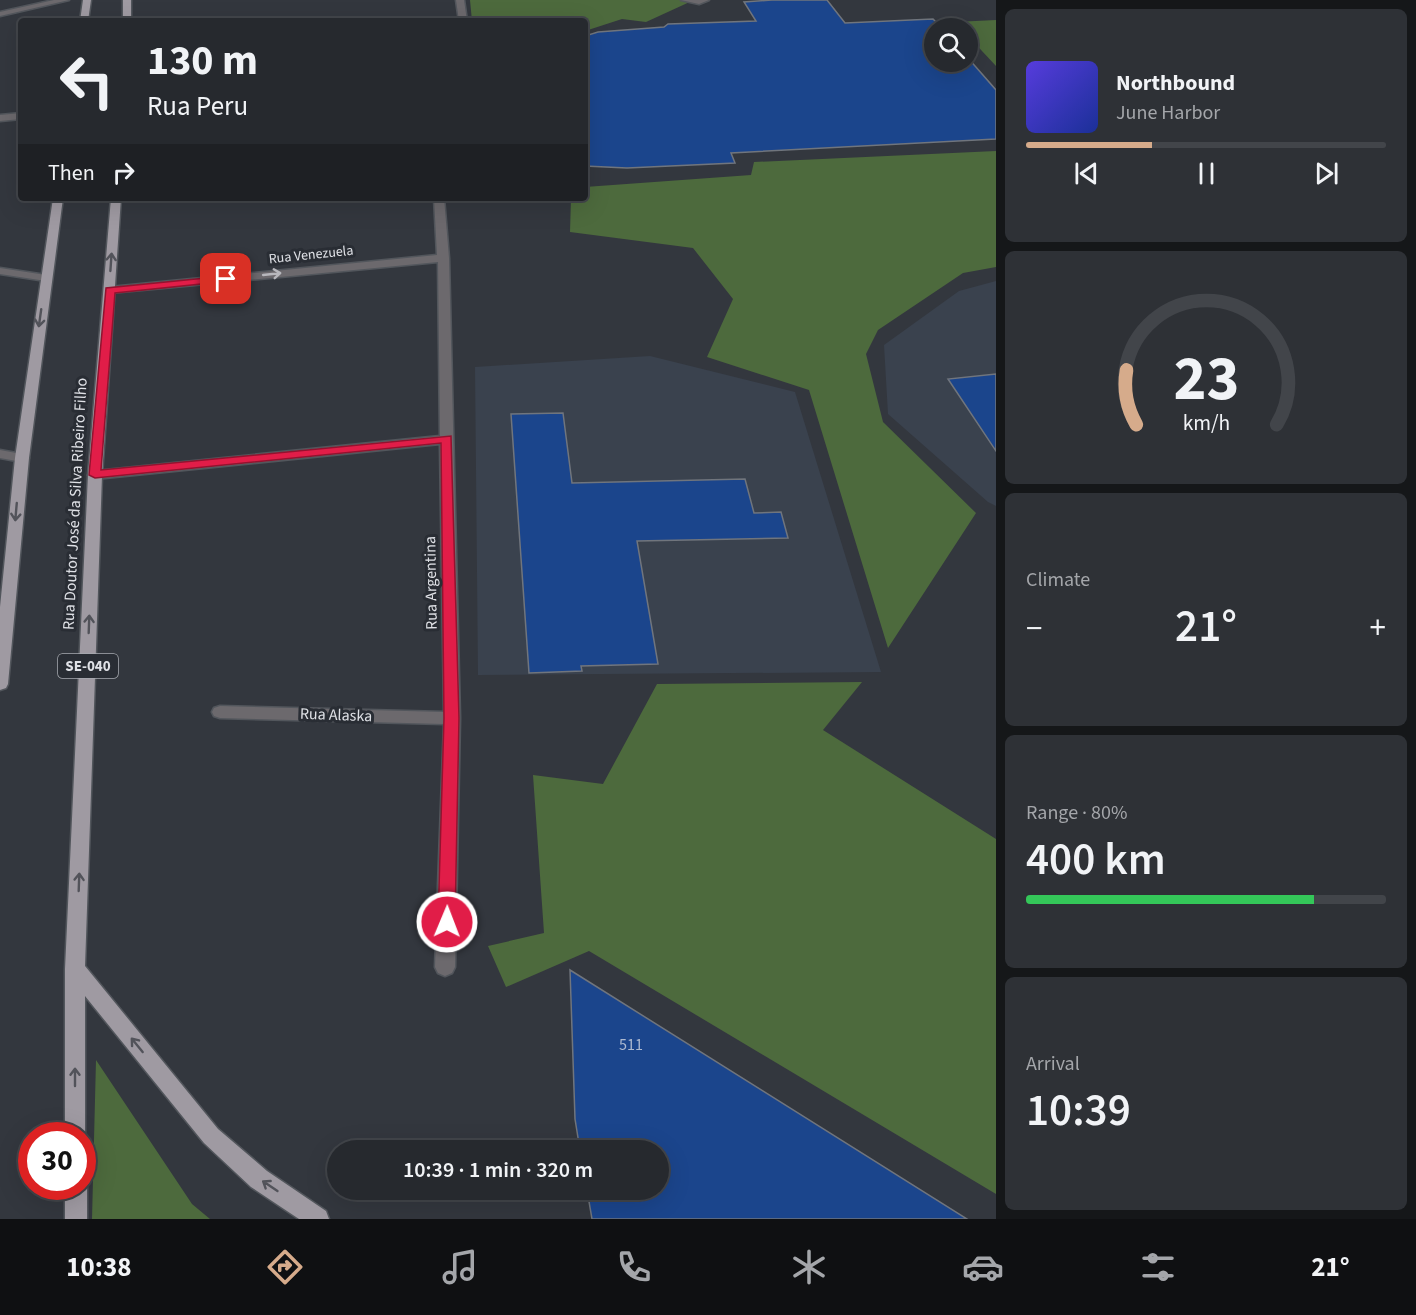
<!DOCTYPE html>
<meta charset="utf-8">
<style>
:root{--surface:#26292e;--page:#2e3136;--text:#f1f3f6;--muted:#a4a6aa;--line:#42454a;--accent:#d6ab8b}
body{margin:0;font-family:"Source Sans 3",sans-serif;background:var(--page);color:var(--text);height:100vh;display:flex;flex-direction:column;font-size:22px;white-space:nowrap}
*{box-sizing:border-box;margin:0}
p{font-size:20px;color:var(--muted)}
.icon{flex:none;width:33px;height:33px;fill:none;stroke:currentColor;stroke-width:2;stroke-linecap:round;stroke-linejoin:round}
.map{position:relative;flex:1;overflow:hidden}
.drawer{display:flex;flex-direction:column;gap:9px;padding:9px;background:#151719;width:420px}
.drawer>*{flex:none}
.banner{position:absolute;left:18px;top:18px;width:570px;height:183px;border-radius:6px;box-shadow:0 6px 24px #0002,0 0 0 2px var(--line);background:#26292e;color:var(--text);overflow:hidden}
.fabs{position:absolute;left:924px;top:18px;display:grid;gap:12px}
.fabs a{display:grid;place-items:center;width:54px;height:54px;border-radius:50%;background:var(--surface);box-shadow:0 6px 24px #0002,0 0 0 2px var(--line);font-size:30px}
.speed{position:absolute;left:18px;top:1122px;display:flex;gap:12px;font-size:30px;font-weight:700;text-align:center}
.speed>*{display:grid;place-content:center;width:78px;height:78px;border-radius:50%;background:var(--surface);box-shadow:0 6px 24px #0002,0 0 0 2px var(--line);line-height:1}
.speed .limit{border:9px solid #d22;background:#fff;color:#111}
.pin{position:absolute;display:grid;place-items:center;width:51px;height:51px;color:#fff;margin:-26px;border-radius:12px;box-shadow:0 3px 9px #0006}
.me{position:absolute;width:66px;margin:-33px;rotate:1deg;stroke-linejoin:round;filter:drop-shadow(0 0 4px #0008)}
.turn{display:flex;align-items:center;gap:21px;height:126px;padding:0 30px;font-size:27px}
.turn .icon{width:78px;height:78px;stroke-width:2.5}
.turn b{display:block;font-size:42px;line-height:51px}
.then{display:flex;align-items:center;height:57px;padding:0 30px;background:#0003;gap:12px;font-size:22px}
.big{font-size:45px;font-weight:600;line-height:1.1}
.drawer .tile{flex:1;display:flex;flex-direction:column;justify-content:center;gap:9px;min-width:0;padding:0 21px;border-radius:9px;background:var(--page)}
.drawer .dial{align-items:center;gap:0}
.dial svg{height:156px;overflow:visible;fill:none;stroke:var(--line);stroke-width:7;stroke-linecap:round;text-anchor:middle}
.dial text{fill:var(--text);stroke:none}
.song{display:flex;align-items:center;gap:18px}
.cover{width:72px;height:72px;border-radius:9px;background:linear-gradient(135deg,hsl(250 70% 55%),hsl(230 70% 35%))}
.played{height:6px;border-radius:3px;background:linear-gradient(90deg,var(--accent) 35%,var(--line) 35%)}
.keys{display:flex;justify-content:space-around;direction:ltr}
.heat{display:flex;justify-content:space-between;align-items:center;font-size:33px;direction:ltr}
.charge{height:9px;border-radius:4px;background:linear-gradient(90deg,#34c759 80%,var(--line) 0)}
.trip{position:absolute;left:327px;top:1140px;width:342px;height:60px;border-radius:30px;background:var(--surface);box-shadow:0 6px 24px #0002,0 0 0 2px var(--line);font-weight:600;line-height:60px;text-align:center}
.tabs{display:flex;height:96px;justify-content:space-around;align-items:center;background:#0f1012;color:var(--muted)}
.tabs .icon{width:42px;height:42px}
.tabs .selected{color:var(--accent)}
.tabs b{font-size:27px;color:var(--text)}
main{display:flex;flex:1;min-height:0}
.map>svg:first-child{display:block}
.built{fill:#3a424e}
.green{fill:#4d6a3d}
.building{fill:#1b458c;stroke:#70757d;stroke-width:1.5}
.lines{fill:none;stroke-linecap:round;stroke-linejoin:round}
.minor-casing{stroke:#52565c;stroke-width:3}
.major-casing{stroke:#52565c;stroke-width:3}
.minor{fill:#6c696d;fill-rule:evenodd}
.major{fill:#9f9aa2;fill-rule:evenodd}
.oneway{stroke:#52535a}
.oneway2{stroke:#b7b7bc}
.route{fill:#e11d48;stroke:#92132f;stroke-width:1.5}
.labels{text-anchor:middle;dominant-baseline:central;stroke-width:6;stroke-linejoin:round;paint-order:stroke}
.far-street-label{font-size:14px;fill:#dfe1e6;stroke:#292d34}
.shield{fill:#292d34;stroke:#a8abb1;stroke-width:1.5}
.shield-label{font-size:15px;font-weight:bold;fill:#dfe1e6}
.street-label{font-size:16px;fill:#dfe1e6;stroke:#292d34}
.near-number-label{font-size:16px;fill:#aebad0}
</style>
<main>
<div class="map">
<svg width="996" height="1219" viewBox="0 0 996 1219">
<rect width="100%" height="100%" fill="#33373e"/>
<path class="built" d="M996,281V506L988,502L888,414L884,345L959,291Z
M650,356L795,392L881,672L478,675L475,367Z"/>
<path class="green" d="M470,0H694L646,22L622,19L585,31V21H472Z
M996,20V66L968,36V28H961L955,22Z
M996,151V267L963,273L878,330L866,354L883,422L976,513L888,648L809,390L707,357L733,299L693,248L570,232L571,198H585V187L751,175L754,162Z
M862,682L823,730L996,839V1194L589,951L506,987L488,946L544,933L533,775L603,784L657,684Z
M96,1060L192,1204L210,1219H92Z"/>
<path class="building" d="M772,0H827L845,23L933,19L942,28H934V62H968V58L996,90V139L731,153L735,163L627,168L585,166V36L598,32L664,27L668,24L756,21L744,2Z
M996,374V451L948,379Z
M563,413L572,483L745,479L754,513L781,512L788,538L637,541L658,664L581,666L582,671L529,673L511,414Z
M570,970L967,1219H592L587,1190H658V1150H580L575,1119Z"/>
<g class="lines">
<defs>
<path id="minor" d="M54,0H69L0,16V12Z
M456,0H464L467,21H459Z
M681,0H709L699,4Z
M21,113V119L0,121V115Z
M434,198H444L449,258L460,718L455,967L452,973L445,976L438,973L435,967L444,724L220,718L214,716L212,712L214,708L220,706L444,712L440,444L95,479L88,475L95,471L440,436L438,262L110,293L104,290L110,287L437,255Z
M0,268L46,275L52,278L46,281L0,274Z
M0,450L27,455L29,458L22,462L0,458Z"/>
<path id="major" d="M83,0H91L88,21H80Z
M123,0H131V21H123Z
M53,198H63L29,458L8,684L6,688L0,690V607L15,458Z
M111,198H121L102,475L85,966L218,1129L267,1171L326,1211L329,1219H299L251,1187L204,1143L85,996V1136L82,1143V1136H65V969L88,475Z
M82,1178L87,1186V1219H65V1186H82Z"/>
</defs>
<use href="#minor" class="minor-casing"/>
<use href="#major" class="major-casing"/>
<use href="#minor" class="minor"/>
<use href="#major" class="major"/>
</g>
<defs><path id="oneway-shaft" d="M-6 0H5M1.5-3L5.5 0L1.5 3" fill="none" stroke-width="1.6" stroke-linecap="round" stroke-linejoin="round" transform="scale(1.5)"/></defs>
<g class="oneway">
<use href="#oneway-shaft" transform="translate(111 262) rotate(-86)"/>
<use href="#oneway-shaft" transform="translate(40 318) rotate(98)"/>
<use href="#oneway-shaft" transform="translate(16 512) rotate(95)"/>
<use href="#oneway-shaft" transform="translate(89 624) rotate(-88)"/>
<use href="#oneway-shaft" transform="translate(79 882) rotate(-88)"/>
<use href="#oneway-shaft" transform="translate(137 1045) rotate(-129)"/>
<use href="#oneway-shaft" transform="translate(75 1077) rotate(-90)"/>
<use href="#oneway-shaft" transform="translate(270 1186) rotate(-146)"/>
</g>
<use class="oneway2" href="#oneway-shaft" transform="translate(272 274) rotate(-6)"/>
<path class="route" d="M226,276L230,277V281L115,293L101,470L451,436L459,718L455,922L453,927L447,929L441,927L438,922L444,718L441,443L95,478L89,475L106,288Z"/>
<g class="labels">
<g class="far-street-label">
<text transform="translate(311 255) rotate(-6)">Rua Venezuela</text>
</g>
<rect class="shield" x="58" y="654" width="60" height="24" rx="4.5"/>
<g class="shield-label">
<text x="88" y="666">SE-040</text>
</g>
<g class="street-label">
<text transform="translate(75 504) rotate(-87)">Rua Doutor José da Silva Ribeiro Filho</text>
<text transform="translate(431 583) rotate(-91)">Rua Argentina</text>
<text transform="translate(336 715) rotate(2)">Rua Alaska</text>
</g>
<g class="near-number-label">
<text x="631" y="1045">511</text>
</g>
</g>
</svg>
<div class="fabs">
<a><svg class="icon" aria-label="search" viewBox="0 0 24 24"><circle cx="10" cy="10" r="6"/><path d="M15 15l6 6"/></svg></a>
</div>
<div class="speed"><div class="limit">30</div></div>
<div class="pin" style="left:226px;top:279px;background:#d93025"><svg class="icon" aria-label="arrive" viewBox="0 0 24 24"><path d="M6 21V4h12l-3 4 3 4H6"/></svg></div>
<svg class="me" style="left:447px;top:922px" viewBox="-20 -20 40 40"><circle r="17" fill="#e11d48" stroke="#fff" stroke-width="3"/><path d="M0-11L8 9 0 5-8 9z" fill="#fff"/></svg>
<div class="trip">10:39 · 1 min · 320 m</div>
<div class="banner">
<div class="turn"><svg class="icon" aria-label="left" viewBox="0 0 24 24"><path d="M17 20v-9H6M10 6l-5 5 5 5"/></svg><div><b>130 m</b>Rua Peru</div></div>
<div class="then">Then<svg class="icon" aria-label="right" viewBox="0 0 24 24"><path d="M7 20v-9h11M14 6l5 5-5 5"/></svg></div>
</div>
</div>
<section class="drawer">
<div class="tile">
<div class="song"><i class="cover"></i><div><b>Northbound</b><p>June Harbor</p></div></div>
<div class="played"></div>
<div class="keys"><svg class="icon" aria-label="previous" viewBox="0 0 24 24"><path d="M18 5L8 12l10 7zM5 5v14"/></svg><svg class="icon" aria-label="pause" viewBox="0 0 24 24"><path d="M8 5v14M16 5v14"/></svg><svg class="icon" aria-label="next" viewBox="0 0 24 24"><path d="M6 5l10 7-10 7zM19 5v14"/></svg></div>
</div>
<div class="tile dial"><svg viewBox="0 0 100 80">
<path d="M14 69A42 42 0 1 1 86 69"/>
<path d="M14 69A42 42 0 0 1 9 41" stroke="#d6ab8b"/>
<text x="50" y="56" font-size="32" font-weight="700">23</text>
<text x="50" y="72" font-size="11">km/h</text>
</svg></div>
<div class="tile"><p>Climate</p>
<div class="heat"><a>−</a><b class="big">21°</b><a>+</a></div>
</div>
<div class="tile"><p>Range · 80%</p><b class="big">400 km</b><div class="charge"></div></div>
<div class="tile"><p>Arrival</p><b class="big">10:39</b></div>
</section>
</main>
<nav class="tabs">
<b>10:38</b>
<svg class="icon selected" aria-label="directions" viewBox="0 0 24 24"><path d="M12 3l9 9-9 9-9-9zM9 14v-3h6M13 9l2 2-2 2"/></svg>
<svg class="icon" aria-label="music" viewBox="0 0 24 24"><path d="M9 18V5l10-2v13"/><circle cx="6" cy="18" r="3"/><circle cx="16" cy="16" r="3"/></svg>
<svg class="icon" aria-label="phone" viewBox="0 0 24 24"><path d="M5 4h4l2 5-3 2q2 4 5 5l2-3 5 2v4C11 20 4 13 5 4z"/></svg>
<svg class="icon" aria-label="climate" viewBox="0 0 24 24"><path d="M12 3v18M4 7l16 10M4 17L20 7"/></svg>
<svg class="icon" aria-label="car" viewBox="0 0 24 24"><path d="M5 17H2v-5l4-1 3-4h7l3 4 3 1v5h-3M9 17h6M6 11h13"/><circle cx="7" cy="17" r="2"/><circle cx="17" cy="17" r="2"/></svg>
<svg class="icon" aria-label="filters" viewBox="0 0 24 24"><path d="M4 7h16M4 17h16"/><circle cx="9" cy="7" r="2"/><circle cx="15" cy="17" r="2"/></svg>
<b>21°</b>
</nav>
